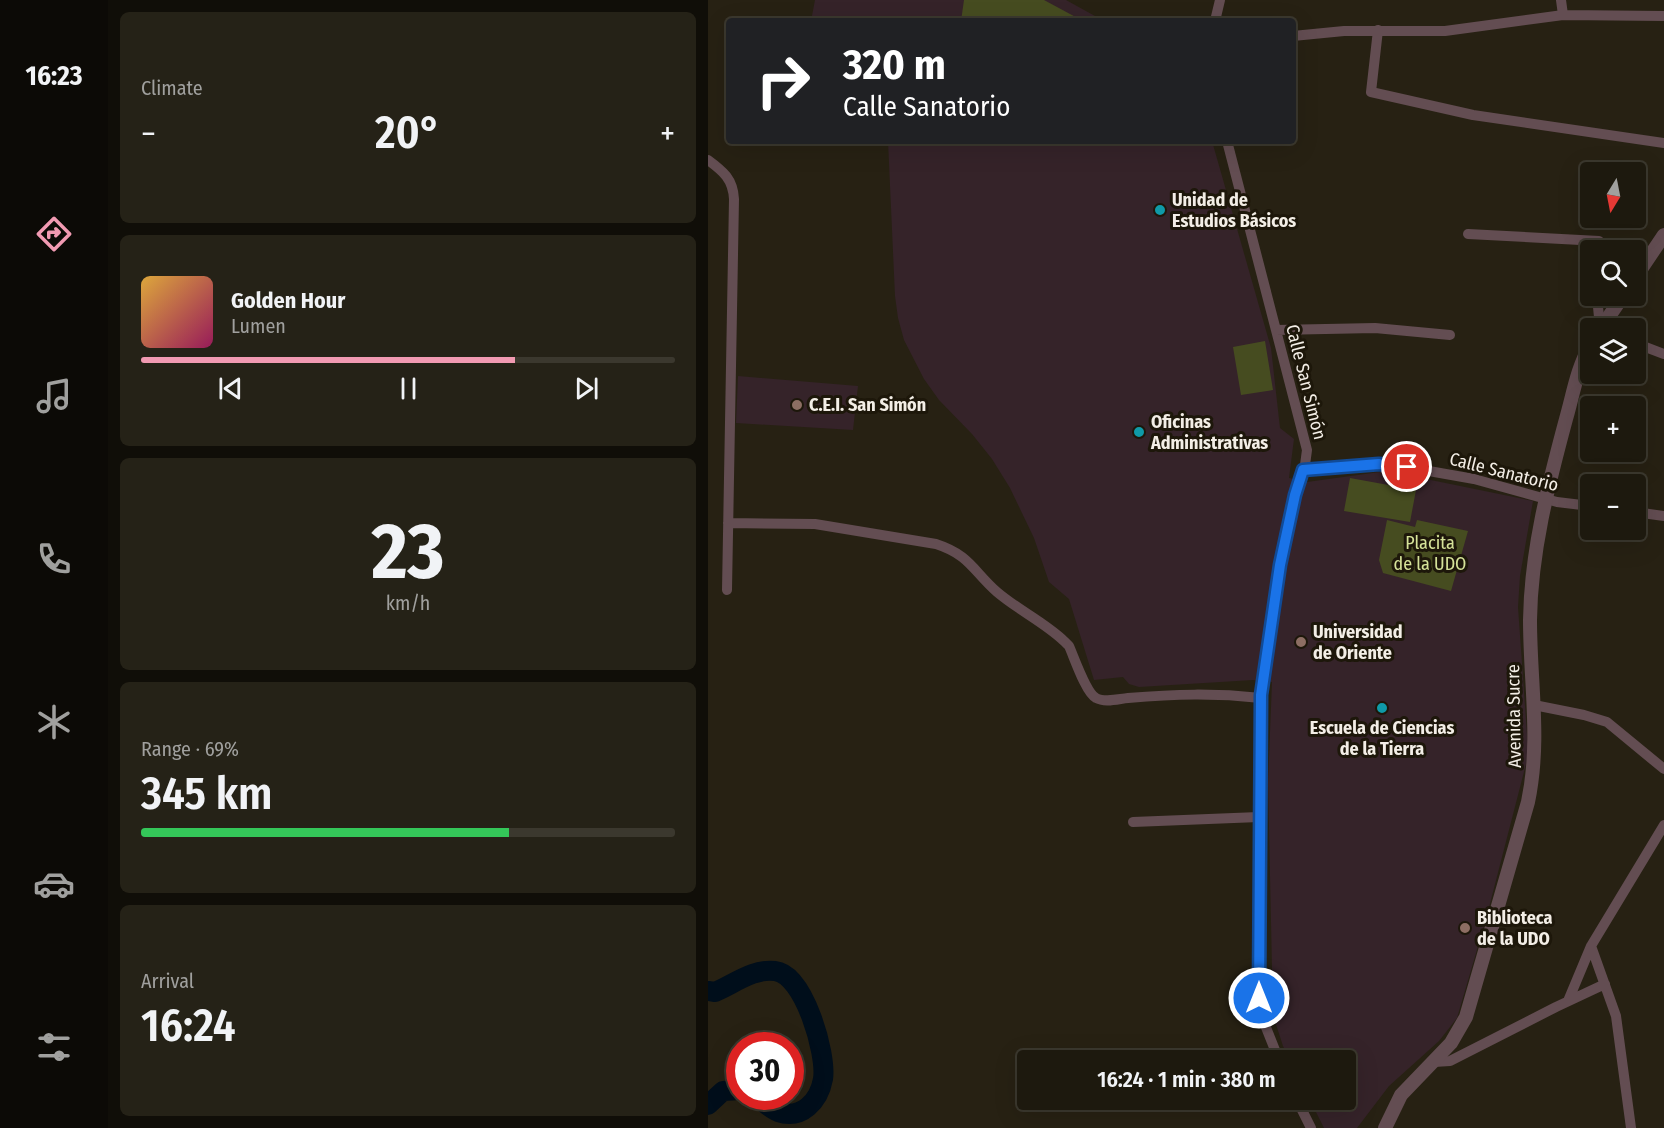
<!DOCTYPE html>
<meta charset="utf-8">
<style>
:root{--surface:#1d190e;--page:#252217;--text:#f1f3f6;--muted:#a0a09e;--line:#3b382e;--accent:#f19ab2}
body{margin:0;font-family:"Fira Sans Condensed",sans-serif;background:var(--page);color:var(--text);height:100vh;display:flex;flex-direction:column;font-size:22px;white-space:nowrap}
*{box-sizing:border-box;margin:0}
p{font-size:20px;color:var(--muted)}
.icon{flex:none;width:33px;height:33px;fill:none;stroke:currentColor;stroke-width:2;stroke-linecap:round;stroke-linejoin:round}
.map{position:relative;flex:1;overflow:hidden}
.side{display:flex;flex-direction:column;gap:12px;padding:12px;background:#100e08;width:600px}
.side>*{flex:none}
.banner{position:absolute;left:18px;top:18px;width:570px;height:126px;border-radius:6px;box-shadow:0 6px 24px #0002,0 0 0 2px var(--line);background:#202124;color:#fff;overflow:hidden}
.needle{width:39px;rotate:190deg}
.buttons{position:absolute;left:872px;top:162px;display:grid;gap:12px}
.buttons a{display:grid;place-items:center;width:66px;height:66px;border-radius:6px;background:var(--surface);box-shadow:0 6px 24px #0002,0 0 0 2px var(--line);font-size:30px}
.speed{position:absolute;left:18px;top:1032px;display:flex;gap:12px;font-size:30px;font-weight:700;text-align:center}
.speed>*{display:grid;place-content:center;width:78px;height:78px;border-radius:50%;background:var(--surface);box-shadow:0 6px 24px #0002,0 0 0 2px var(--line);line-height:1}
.speed .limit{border:9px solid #d22;background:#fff;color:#111}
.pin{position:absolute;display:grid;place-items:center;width:51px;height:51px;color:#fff;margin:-26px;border:3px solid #fff;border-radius:50%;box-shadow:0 2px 6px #0007}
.me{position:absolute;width:66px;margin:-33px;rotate:0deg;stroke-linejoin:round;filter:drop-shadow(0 0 4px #0008)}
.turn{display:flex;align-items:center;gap:21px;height:126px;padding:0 18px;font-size:27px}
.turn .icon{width:78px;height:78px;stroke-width:2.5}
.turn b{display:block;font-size:42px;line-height:51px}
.big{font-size:45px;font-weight:600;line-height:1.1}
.side .widget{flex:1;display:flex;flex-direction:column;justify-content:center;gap:9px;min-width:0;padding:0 21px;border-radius:9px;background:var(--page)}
.side .dial{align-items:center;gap:0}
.dial b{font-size:78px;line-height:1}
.song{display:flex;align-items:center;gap:18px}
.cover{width:72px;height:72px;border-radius:9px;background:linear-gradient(135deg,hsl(40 70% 55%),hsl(330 70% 35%))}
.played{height:6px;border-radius:3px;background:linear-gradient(90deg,var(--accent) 70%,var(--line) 70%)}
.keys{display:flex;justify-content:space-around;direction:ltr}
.heat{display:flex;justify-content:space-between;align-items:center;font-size:33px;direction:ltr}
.charge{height:9px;border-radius:4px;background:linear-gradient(90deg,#34c759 69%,var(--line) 0)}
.trip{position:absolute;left:309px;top:1050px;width:339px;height:60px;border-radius:6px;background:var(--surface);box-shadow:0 6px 24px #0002,0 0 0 2px var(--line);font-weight:600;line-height:60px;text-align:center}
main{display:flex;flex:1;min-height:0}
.tabs{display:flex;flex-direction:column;width:108px;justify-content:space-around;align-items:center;background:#0c0a06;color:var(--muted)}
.tabs .icon{width:42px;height:42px}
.tabs .current{color:var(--accent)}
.tabs b{font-size:27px;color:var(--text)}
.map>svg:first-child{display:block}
.education{fill:#352329}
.green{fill:#464c20}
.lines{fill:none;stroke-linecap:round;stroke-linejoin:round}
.river{stroke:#000e1b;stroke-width:20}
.minor{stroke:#634d52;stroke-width:10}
.tertiary{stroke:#634d52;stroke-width:14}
.route-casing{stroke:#114b97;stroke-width:15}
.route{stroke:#1a73e8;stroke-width:10}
.culture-dot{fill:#0f9aa8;stroke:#1d170a;stroke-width:2}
.education-dot{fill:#8d6e63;stroke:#1d170a;stroke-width:2}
.labels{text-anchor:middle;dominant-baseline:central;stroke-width:6;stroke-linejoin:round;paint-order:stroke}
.poi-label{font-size:18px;font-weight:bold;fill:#f3eee6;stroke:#1d170a;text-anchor:start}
.street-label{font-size:18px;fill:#f3eee6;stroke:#1d170a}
.park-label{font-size:18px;fill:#d6e399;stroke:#1d170a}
</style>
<main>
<nav class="tabs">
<b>16:23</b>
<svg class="icon current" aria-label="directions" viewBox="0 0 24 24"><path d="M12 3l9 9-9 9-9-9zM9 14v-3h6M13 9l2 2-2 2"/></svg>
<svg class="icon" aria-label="music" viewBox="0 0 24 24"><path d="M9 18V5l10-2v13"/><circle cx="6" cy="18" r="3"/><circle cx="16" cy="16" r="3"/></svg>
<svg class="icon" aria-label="phone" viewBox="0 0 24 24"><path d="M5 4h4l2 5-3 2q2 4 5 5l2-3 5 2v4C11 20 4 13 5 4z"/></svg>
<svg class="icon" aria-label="climate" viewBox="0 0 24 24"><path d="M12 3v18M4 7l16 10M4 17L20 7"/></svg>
<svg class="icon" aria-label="car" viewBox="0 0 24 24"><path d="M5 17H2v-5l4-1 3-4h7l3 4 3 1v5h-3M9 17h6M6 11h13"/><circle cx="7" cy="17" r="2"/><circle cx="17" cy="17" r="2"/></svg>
<svg class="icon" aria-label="filters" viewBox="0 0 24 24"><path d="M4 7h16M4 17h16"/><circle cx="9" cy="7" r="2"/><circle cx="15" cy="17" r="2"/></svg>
</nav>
<section class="side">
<div class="widget"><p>Climate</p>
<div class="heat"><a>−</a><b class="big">20°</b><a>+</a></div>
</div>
<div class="widget">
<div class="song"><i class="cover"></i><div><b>Golden Hour</b><p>Lumen</p></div></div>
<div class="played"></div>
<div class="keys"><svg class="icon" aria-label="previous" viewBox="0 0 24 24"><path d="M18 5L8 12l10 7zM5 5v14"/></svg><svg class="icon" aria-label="pause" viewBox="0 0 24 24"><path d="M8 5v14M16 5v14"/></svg><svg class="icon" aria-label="next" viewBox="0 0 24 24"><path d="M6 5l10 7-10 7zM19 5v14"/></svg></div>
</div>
<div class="widget dial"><b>23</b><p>km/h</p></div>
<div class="widget"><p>Range · 69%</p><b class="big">345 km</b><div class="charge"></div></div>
<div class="widget"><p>Arrival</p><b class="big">16:24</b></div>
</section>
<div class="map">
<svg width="956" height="1128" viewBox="0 0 956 1128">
<rect width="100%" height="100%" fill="#272113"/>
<path class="education" d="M107,0H358L396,21H103Z
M180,141H504L563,348L572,428L586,439L581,478L599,482L679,471L825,501L812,576L810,607L820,748L818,764L778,919L749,1018L731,1041L681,1086L649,1128H616L602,1100H638V1060H582L575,1046L565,1015L560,782L564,682L545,680L431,687L421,684L415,677L386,680L361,599L341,582L326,538L302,488L284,459L264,434L231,400L216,379L196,340L190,318L187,296Z
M30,376L150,386L145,430L28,423Z"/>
<path class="green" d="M256,0H336L375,21H253Z
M557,341L565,390L533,395L525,347Z
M642,478L708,490L702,522L636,511Z
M679,520L707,527L709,520L760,531L743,591L675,573L671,560Z"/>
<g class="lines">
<path class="river" d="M0,991L7,992C26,984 46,968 67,971C96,974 119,1054 115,1079C111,1101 94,1120 70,1112C62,1109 55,1101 47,1096
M0,1105L15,1091L32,1090"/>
<path class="minor" d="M853,0L855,15
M507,21L512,0
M670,30L663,92L765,115L956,143
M585,36L636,31H737L855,15L956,16
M519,141L599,450L597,465L587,495L572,565L553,695L551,998L557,1025L571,1060
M0,160C15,171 25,179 26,199L19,590
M760,234L891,241V250
M889,296L892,328
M568,330L667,328L742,335
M927,343L956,354
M595,470L671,464L687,465L766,479L849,502L882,506
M927,512L956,516
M20,523L107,524L228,544C262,555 265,571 289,592C310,610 336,622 356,641L361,646C366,657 378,693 388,698C397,703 410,699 420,698C467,694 506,693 553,698
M826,705L876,715L899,722L956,769
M425,822L551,817
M883,946L908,1016L923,1128
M860,1001L883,946L956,825
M726,1062L742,1061L848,1007L897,984
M589,1100L603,1128"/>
<path class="tertiary" d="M927,278L956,235
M893,328L915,296
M677,1128L693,1095L743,1043L758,1017L820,802C833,740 822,683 822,620C823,551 840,486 858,419C865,395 869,368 882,346"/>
</g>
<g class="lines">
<defs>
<path id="route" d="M551,998L553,695L572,565L587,495L595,470L671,464L699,467"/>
</defs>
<use href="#route" class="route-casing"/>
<use href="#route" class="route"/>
</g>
<g class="culture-dot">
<circle cx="452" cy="210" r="6"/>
<circle cx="431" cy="432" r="6"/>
<circle cx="674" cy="708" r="6"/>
</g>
<g class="education-dot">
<circle cx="89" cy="405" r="6"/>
<circle cx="593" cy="642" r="6"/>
<circle cx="757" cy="928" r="6"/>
</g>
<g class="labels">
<g class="poi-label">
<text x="464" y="200">Unidad de<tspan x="464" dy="21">Estudios Básicos</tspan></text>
<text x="101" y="405">C.E.I. San Simón</text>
<text x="443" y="422">Oficinas<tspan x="443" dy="21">Administrativas</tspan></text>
<text x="605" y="632">Universidad<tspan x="605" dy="21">de Oriente</tspan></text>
<text x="674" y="728" text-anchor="middle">Escuela de Ciencias<tspan x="674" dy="21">de la Tierra</tspan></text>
<text x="769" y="918">Biblioteca<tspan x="769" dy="21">de la UDO</tspan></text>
</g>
<g class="street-label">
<text transform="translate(598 382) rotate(76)">Calle San Simón</text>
<text transform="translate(796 472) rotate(14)">Calle Sanatorio</text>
<text transform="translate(806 716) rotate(-91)">Avenida Sucre</text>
</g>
<g class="park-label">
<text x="722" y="543">Placita<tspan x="722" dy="21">de la UDO</tspan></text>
</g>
</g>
</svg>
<div class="buttons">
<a><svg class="needle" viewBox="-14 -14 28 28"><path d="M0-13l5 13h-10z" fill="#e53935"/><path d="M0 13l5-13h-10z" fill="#a0a09e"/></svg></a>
<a><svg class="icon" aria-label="search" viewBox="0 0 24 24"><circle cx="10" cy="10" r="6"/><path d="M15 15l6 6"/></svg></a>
<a><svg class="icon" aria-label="layers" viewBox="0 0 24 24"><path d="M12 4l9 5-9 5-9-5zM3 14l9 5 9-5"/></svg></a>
<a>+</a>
<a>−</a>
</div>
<div class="speed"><div class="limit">30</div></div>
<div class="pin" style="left:699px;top:467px;background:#d93025"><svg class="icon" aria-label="arrive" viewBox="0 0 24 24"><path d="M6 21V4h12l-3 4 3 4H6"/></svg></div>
<svg class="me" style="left:551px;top:998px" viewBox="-20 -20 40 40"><circle r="17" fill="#1a73e8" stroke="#fff" stroke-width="3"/><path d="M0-11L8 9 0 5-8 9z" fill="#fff"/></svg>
<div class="trip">16:24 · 1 min · 380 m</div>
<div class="banner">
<div class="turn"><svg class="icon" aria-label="right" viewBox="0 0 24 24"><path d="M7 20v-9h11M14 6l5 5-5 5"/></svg><div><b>320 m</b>Calle Sanatorio</div></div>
</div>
</div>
</main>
